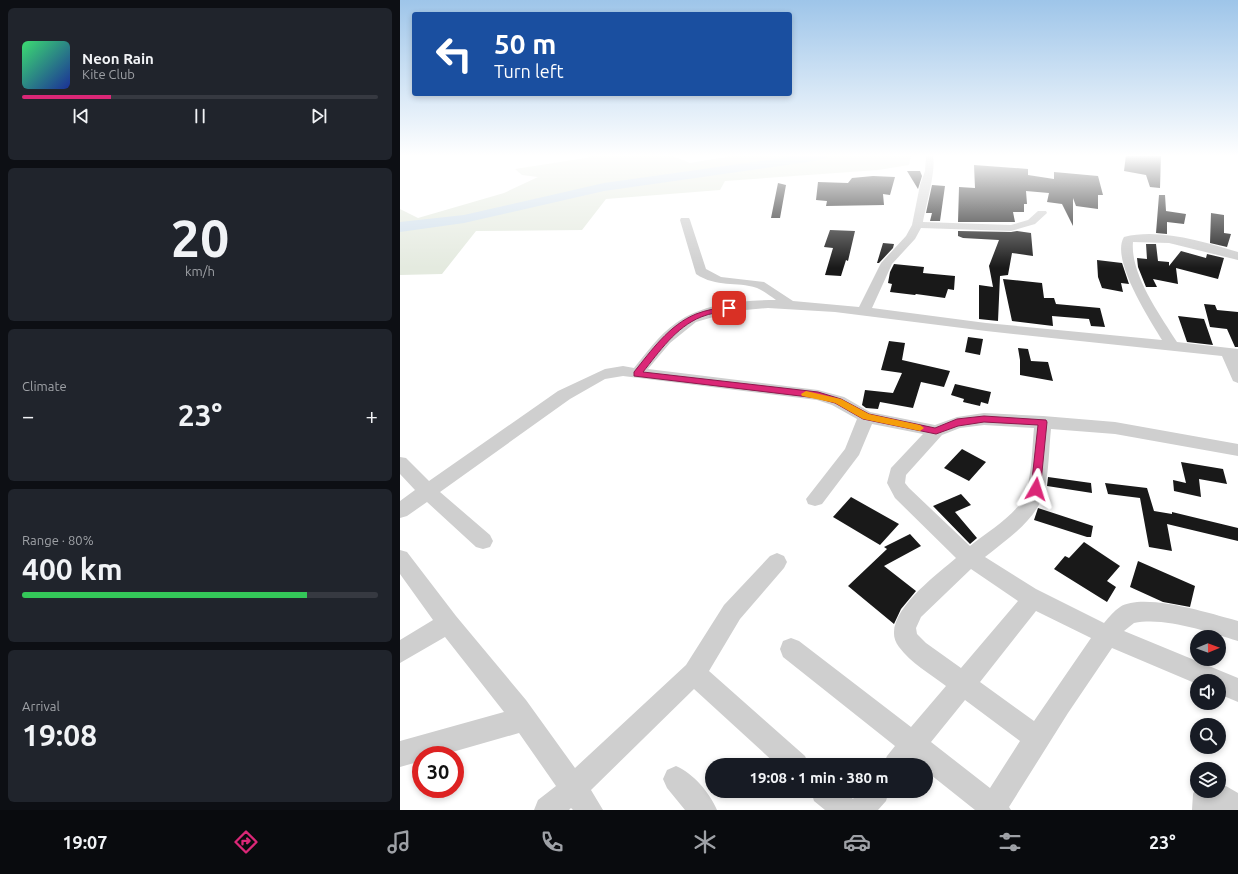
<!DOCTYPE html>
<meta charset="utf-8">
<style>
:root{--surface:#171b24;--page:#20242c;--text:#f1f3f6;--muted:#9ea1a6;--line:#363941;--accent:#db2777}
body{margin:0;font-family:Ubuntu,sans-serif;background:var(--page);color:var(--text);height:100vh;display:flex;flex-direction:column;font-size:15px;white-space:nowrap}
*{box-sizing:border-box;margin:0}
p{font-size:13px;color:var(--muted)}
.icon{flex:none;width:22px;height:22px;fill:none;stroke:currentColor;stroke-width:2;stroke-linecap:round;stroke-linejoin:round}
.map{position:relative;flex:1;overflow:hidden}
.drawer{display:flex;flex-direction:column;gap:8px;padding:8px;background:#0d0f14;width:400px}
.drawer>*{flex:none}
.top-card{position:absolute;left:12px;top:12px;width:380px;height:84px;border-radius:4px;box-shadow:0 2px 6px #0003;background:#1a4fa0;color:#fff;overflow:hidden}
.needle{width:26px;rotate:89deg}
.controls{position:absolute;left:790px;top:630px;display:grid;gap:8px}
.controls a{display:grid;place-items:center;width:36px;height:36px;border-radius:50%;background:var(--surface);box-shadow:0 2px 6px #0003;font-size:20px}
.speed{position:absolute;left:12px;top:746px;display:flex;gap:8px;font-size:20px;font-weight:700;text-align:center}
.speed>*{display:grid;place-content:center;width:52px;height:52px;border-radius:50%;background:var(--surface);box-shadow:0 2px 6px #0003;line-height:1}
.speed .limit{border:6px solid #d22;background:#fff;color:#111}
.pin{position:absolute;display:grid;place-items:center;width:34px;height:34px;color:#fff;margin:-17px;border-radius:8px;box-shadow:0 2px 6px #0006}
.me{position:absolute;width:44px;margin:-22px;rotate:6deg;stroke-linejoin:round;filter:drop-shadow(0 0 3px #0008)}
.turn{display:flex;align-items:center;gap:14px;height:84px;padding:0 16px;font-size:18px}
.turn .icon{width:52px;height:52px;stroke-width:2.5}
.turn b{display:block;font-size:28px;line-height:34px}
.big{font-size:30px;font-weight:700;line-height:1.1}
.drawer .widget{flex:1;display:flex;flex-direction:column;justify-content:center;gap:6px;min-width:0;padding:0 14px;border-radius:6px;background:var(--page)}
.drawer .dial{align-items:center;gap:0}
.dial b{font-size:52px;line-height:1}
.song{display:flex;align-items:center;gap:12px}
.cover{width:48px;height:48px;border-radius:6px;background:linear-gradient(135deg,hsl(140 70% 55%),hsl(230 70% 35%))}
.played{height:4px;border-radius:2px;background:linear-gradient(90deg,var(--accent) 25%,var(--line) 25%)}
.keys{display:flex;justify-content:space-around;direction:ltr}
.heat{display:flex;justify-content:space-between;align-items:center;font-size:22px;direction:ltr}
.charge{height:6px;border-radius:3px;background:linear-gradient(90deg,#34c759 80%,var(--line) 0)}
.trip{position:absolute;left:305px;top:758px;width:228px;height:40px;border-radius:20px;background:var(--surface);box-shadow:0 2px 6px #0003;font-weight:700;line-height:40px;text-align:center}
.tab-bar{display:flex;height:64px;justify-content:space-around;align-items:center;background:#090b0e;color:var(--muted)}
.tab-bar .icon{width:28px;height:28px}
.tab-bar .active{color:var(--accent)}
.tab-bar b{font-size:18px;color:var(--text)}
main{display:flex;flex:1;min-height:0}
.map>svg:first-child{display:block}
.green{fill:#e4eadf}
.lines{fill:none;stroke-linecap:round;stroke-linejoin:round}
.river{fill:#d0dfeb;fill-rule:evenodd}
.building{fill:#191919}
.minor{fill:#cfcfcf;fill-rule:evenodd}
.route{fill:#db2777;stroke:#8e194d}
.slow{fill:#f59e0b}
</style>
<main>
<section class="drawer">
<div class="widget">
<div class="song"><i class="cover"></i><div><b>Neon Rain</b><p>Kite Club</p></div></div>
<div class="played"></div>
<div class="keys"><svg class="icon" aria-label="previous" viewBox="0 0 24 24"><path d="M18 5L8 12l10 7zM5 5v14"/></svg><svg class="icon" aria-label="pause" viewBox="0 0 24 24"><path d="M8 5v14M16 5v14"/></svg><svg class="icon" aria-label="next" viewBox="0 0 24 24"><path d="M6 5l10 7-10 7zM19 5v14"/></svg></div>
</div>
<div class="widget dial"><b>20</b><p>km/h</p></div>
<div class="widget"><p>Climate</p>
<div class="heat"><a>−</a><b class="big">23°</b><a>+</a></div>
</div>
<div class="widget"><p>Range · 80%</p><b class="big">400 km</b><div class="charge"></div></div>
<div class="widget"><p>Arrival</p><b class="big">19:08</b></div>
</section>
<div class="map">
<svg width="838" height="810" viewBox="0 0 838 810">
<rect width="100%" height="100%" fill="#fff"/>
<path class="green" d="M192,155H270L290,163L338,155H511L509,165L478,170L325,181L320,190L206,199L182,230L76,231L42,274L0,275V209L18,218L104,193L138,177L122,175L115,169L186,158Z"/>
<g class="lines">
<path class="river" d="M404,155H428L426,158L414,161L204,191L64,223L0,232V222L64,215L204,183Z"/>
</g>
<path class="building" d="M726,155H761L760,188L750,187L746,175L724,171Z
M574,165L628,169V175L654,179V172L698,176L703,195H698V209L676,206L673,198V226L662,204L647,202L649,193L626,191L627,204H624V212H613L615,222H558L559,187L575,188Z
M507,171H520L522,176L518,189Z
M473,176L495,177L490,195L483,194L484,205L426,206L427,201L416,200L418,182L448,183L452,178Z
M378,183L386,185L380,218H371Z
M532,185L545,186L540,221H530L532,213H526Z
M759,195H765L766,211L786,214L784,224L767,222V234L756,233Z
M811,213L824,215V233L831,234L827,247L810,243Z
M430,230L455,231L448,261L446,260L441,276L425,275L433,248L424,247Z
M558,231L611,232L617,231L631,233L633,256L612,253L608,275L600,276L598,321L579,319V285L593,287L589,266L599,240L563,238L558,236Z
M483,243L494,244L493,248L479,263H477Z
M746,244H756L758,261L769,262V266L781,251L806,258L807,254L824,258L818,279L776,268L778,284L753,279L757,287H746L738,267L737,258L747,259Z
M697,260L722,263L729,284L721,283L723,292L702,288L698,277Z
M494,264L524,267L523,273L555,276L554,290L548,289L545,298L516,294L515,295L490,292L492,284L488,283L490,272Z
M603,279L642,283L644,298H654L656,304L700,308L705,327L691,326L689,319L652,316L653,326L612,321Z
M804,304L815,305L817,310L838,312V347H835L827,329L810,327Z
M778,316L804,319L813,345L787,342Z
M568,337L583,339L580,355L565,352Z
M489,341L505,343L502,360L550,371L544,387L521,382L513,408L480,402L478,409L466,408L462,405L465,390L493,393L502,373L481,370Z
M618,348L628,349L631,361L648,362L653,381L620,375V360Z
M555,384L591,392L588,404L581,402L580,406L563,402L564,399L551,395Z
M562,449L586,462L569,481L544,468Z
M781,462L823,469L827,484L799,479L801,497L774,491L773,480L786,483Z
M648,477L691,483L692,493L647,486Z
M705,483L747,488L754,511L772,514V512L838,528V541L767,524L772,551L749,547L740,498L708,494Z
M561,494L571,505L555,512L577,538L570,544L533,506Z
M451,497L499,524L480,545L433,517Z
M638,508L693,526L691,537H687L634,520Z
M510,534L521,546L484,566L516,591L501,609L494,624L448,586L487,549L484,547Z
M684,542L720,566L707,581L716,587L707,602L654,569L665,556L669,558Z
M738,561L795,586L790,607L763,602L730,587Z"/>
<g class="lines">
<path class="minor" d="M524,155H532C538,164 525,209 523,222L611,225L628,220L638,211H646L647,213L635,224L611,231L521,228L515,239L492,264L472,308L586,323L762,340C750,320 710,259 724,237C760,228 803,242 838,252V260L769,243L733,242C730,274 760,315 777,342L838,349V383L833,381L822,356L586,331L435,312L368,308L334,311L296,322L270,343L248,369L418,390L444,397L470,412L535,425L557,417L584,413L643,416L715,422L838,444V456L715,434L651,429C649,448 649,469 645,488C639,519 608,538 585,557L636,589L704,623C709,617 714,611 720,607C744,592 811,614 838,621V641C806,632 767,617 734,623L724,631L838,678V702L819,694V681H797V684L712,648L668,713L609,807L611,810H575L526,771V765H519L515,762L513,765H483L487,756L495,746L383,657L380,649L383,641L391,638L399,641L511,727L546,686C530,674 511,663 499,647C476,618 538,574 556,558L495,498L487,483L491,468L523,434L472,424L459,455L422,504L415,506L408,504L406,499L445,449L457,419L432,405L417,400L223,376L205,379L170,399L40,492L90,535L93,541L90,547L83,549L76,547L27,502L7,516L0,518V501L15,490L0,474V457L6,458L29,481L158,391L205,369L223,366L234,368C247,352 259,335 276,323C303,303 343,300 376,300C370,296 364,291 357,288C336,281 317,288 296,274L280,220L281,218H289L290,220L306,269L321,277L364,282L393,301L459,307L481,263L506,236L512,225L520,185L525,171L526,158ZM584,425L634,428C632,448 632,484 622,501C610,519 587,532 570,546L509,488L505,483L506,475L542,435L560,428ZM571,569L618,601L561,668L526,643L517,634L516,628L521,617ZM636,611L691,638L634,721L580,682ZM565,700L620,741L590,788L531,742Z
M0,550L7,552L56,616L126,700L175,768L286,665L324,605L370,556L377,553L384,556L387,562L384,568L340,619L309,671L405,756L409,765H377L294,689L191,790L203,810H173L171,808L169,810H134L138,800L156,786L119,733L42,755H21V761L0,767V741L104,712L45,637L0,663V640L33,620L0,574Z
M276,766C293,773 310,793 317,810H285L267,788L263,779L267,770Z
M819,782L838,793V810H792L793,794L797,786V791H819Z
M411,791H444L453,799L459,791H489L486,801L478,810H425L414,801Z"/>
</g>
<linearGradient id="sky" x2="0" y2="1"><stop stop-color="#9ec5e9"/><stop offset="0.58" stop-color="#fff"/><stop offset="1" stop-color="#fff" stop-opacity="0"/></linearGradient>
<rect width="838" height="268" fill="url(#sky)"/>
<path class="route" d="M329,306H332V310C322,312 310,313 301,317C276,327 259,352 243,372L418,392L441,399L469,414L535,428L557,419L584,416L646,420L647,422L640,492H632L631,489L638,425L584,422L558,426L536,434L463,419L435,403L417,398L234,376V372C251,351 269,325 296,314C306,310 318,308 329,306Z"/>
<path class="slow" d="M406,391L441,399L469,414L520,425L524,428L520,431L463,419L435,403L402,396L401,394Z"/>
</svg>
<div class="controls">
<a><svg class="needle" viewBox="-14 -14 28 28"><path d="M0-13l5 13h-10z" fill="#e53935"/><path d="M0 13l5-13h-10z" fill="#9ea1a6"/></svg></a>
<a><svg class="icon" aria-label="sound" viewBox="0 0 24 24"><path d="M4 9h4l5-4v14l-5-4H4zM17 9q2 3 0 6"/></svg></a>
<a><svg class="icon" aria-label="search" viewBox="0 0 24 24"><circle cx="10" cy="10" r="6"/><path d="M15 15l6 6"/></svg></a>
<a><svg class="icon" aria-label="layers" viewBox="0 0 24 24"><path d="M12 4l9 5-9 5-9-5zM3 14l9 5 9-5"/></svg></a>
</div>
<div class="speed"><div class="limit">30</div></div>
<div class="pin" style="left:329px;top:308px;background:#d93025"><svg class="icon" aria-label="arrive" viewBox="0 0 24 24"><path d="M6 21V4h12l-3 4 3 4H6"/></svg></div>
<svg class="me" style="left:636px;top:489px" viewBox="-20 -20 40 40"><path d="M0-17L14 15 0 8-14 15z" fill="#db2777" stroke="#fff" stroke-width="4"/></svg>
<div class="trip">19:08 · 1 min · 380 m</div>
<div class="top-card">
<div class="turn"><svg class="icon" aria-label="left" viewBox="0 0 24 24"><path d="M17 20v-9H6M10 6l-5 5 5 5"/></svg><div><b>50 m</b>Turn left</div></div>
</div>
</div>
</main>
<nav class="tab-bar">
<b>19:07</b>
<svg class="icon active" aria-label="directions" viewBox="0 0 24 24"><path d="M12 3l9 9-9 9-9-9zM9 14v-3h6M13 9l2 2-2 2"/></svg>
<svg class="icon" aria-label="music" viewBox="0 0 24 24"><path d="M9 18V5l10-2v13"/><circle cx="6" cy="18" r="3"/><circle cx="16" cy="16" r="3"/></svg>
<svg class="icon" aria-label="phone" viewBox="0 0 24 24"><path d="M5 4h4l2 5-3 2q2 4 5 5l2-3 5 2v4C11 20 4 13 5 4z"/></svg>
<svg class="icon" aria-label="climate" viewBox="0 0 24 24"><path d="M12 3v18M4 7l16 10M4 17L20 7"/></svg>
<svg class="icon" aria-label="car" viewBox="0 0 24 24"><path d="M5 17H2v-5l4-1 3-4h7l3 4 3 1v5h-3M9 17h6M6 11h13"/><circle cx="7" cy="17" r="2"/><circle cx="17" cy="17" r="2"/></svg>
<svg class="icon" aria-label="filters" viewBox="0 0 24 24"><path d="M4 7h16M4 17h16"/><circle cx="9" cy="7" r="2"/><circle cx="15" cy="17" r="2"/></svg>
<b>23°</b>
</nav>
